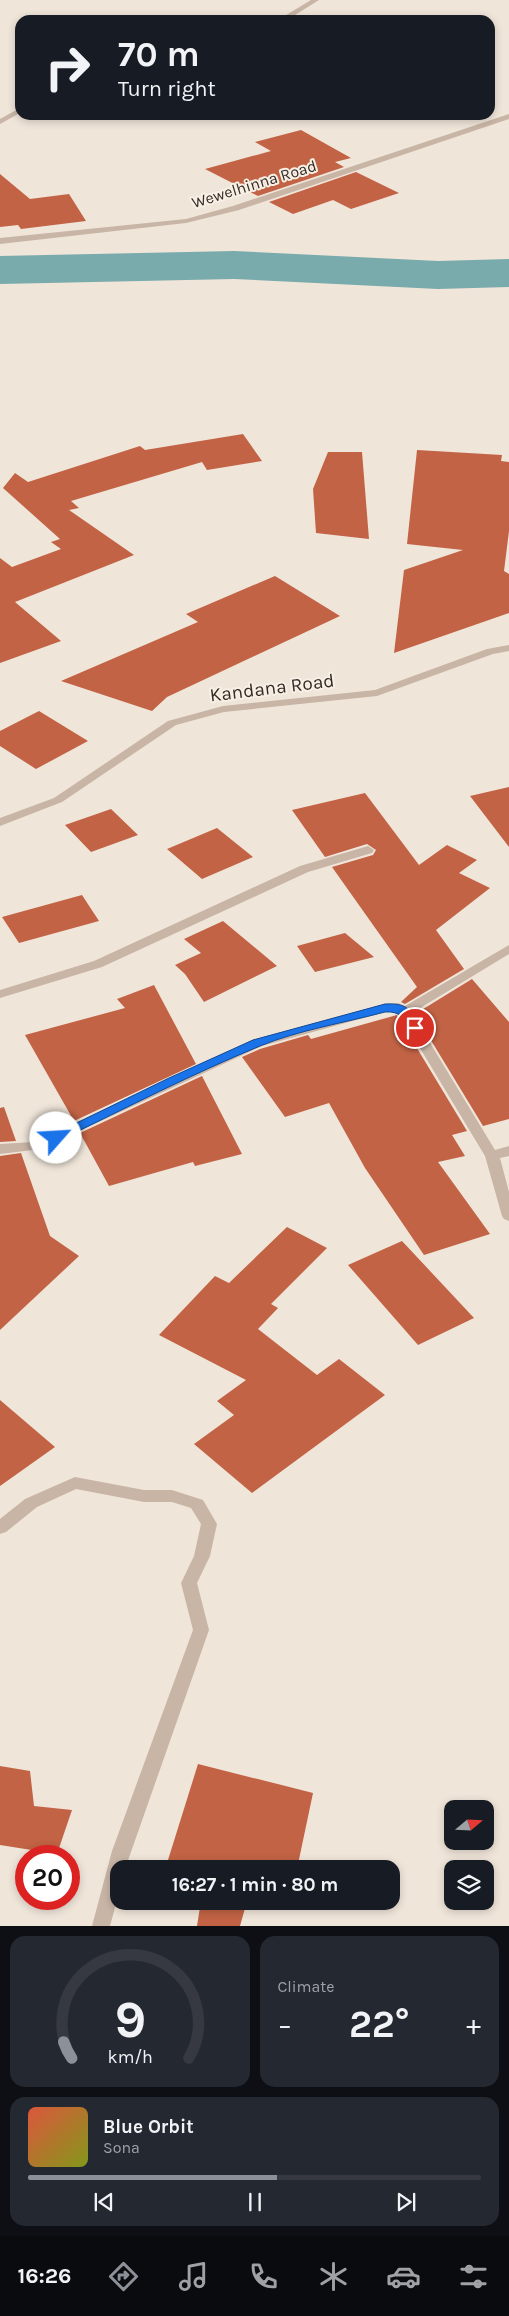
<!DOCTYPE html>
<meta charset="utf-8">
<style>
:root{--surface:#171b24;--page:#242831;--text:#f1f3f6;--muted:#9ea1a6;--line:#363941;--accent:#8c9099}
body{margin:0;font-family:Karla,sans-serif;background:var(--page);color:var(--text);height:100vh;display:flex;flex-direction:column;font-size:19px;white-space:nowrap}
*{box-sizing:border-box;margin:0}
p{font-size:16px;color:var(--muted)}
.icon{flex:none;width:28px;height:28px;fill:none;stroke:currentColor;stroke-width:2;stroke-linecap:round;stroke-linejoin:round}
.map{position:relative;height:1926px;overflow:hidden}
.side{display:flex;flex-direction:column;gap:10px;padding:10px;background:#0d0f14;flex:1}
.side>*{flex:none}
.banner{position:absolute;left:15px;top:15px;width:480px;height:105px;border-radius:15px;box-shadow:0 2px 8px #0003;background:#171b24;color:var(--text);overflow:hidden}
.needle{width:32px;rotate:71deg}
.buttons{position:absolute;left:444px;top:1800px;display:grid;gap:10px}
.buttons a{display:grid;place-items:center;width:50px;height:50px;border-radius:10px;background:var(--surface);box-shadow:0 2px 8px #0003;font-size:25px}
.speed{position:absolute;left:15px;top:1845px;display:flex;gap:10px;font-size:25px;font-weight:700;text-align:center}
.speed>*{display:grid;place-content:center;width:65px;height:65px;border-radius:50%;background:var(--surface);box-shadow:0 2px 8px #0003;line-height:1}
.speed .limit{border:8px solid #d22;background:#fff;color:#111}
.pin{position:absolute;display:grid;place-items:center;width:42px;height:42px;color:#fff;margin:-21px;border:2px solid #fff;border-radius:50%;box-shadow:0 1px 5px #0007}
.me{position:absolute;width:55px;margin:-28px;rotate:64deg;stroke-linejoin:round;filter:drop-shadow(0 0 4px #0008)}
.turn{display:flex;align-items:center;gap:18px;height:105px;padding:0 20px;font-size:22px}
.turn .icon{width:65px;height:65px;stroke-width:2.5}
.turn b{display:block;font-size:35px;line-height:42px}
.big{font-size:38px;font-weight:700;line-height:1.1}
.side .card{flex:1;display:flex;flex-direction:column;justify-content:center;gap:8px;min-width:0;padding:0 18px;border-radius:15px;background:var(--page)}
.side .dial{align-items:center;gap:0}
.dial svg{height:130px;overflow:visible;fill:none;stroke:var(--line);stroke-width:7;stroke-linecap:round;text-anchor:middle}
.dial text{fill:var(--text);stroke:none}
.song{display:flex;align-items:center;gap:15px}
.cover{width:60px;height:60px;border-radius:8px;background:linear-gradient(135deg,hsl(10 70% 55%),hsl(70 70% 35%))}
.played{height:5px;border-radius:2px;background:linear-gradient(90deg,var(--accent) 55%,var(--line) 55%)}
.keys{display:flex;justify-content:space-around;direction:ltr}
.heat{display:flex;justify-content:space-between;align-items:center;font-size:28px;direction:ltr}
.side .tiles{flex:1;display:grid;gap:10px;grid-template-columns:1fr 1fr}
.card:last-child{grid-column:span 2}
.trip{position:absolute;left:110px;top:1860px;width:290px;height:50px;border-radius:15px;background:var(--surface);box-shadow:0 2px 8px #0003;font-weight:700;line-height:50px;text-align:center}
.menu{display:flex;height:80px;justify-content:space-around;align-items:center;background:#090b0e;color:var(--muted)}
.menu .icon{width:35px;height:35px}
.menu .on{color:var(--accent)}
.menu b{font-size:22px;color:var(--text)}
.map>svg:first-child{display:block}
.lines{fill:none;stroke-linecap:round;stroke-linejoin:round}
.river{fill:#79aaac;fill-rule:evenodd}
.building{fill:#c26345}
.service{fill:#c8b5a6;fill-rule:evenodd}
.minor{fill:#c8b5a6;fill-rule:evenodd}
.tertiary{fill:#c8b5a6;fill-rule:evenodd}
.route{fill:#1a73e8;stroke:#114b97}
.labels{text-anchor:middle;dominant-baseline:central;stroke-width:4;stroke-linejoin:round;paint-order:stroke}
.far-street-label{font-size:16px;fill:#342b26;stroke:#f8efe5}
.street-label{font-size:19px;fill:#342b26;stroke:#f8efe5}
</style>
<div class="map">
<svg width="509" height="1926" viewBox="0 0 509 1926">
<rect width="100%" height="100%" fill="#f0e5d9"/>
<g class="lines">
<path class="river" d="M234,251L438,261L509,259V287L438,289L234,279L0,284V256Z"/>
</g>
<path class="building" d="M301,130L351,158L335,162L344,167L258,196L205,169L271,151L255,142Z
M356,172L399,193L351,209L333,200L293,214L269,202Z
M0,174L30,199L69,194L86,221L21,229L18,225L0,227Z
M243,434L262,461L207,470L202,462L71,501L79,508L69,510L134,555L15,602L61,641L0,663V558L12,567L61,549L51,542L60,539L3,488L15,473L28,482L140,446L145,450Z
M417,450L502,455L501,461L509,462V531L504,571L509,574V613L394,653L404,570L463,550L407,544Z
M328,452H362L369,539L316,533L313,489Z
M275,576L340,616L167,697L152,711L61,681L198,622L186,614Z
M39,711L88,741L36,769L0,746V731Z
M509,787V847L470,796Z
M365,793L419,865L447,845L477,860L459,873L490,888L436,930L464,969L405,1004L401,1002L417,987L332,867L373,855L376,850L367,844L325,857L292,810Z
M111,809L138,835L91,852L65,825Z
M217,828L253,857L202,879L167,849Z
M82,895L99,921L19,943L2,917Z
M223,921L277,966L204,1002L185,974L175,965L201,953L184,939Z
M345,933L374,957L315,972L297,946Z
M472,979L509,1022V1119L483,1126L415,1014Z
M154,985L196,1064L74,1121L25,1035L125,1008L117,999Z
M397,1015L467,1131L452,1135L465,1156L438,1162L490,1234L424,1255L365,1168L329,1103L285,1117L242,1057L260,1049L308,1035L311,1039Z
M202,1076L242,1154L195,1166L193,1162L109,1186L80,1133Z
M4,1107L16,1141L0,1142V1108Z
M21,1153L50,1236L79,1256L0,1330V1156Z
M287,1227L327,1248L271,1304L278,1308L258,1329L317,1375L339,1359L385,1395L252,1493L194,1444L234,1415L217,1401L246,1380L159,1335L215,1276L229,1283Z
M402,1241L474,1318L418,1345L348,1265Z
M0,1400L55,1447L0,1486Z
M198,1764L313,1793L297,1869H169L171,1861L168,1860Z
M0,1766L30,1771L34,1806L72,1810L57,1854L0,1845Z
M201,1901H247L240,1926H197Z"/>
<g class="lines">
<path class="service" d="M509,945V954L412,1013L495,1150L509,1146V1156L500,1158L509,1192V1221L504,1219L502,1216L485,1156L400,1015L395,1011L385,1012L262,1046L41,1149L0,1154V1144L34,1142L252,1040L385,1004L398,1003L405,1006Z"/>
<path class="minor" d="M368,846L374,850L372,853L308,872L102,967L0,998V990L94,961L300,866Z
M75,1477L144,1490H172L203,1500L217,1524L210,1556L197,1583L209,1630L125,1869H119V1893L110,1926H92L112,1851L193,1630L181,1583L194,1556L201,1524L191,1508L172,1502H144L76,1489L37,1507L6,1532L0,1534V1519L25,1499Z"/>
<path class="tertiary" d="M311,0H319L287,20H278Z
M20,108V113L0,124V119Z
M509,114V119L239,210L186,223L0,244V238L186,219L233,206Z
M509,645V651L493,654L377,696L224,712L176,725L62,802L0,826V818L54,798L168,721L223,706L375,690L487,649Z"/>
</g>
<path class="route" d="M385,1004C408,1003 410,1009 421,1028L419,1030H411C403,1018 401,1011 385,1012C344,1023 299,1030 260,1046C192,1074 126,1108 60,1140L56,1142L50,1138L52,1135L169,1078L253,1040Z"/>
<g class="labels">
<g class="far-street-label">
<text transform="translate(254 184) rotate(-17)">Wewelhinna Road</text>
</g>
<g class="street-label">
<text transform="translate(272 688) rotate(-7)">Kandana Road</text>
</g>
</g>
</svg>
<div class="buttons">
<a><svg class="needle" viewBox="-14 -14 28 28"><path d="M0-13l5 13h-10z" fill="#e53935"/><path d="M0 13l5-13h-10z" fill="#9ea1a6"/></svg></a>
<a><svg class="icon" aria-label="layers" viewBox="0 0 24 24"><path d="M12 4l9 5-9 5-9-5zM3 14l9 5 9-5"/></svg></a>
</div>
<div class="speed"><div class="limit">20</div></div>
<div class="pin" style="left:415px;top:1028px;background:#d93025"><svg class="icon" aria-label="arrive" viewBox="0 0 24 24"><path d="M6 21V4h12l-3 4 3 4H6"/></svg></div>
<svg class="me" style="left:56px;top:1138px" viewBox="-20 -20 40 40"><circle r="19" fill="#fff"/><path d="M0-13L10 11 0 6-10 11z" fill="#1a73e8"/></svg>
<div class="trip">16:27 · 1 min · 80 m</div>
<div class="banner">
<div class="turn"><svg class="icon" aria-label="right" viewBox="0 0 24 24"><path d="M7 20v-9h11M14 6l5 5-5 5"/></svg><div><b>70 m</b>Turn right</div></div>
</div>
</div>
<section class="side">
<div class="tiles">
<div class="card dial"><svg viewBox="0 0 100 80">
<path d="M14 69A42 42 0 1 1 86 69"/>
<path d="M14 69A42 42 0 0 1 9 59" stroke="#8c9099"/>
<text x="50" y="56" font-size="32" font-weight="700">9</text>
<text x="50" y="72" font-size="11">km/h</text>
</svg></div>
<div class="card"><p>Climate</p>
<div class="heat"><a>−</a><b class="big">22°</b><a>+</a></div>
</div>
<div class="card">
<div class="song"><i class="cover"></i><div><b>Blue Orbit</b><p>Sona</p></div></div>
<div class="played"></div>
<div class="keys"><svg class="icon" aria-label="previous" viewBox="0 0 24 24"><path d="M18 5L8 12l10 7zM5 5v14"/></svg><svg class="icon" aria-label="pause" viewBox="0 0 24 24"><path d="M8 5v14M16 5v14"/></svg><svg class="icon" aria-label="next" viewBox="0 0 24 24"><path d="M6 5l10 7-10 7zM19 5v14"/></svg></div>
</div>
</div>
</section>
<nav class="menu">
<b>16:26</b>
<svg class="icon on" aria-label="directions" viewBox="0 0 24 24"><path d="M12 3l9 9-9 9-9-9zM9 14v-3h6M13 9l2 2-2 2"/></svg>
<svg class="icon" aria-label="music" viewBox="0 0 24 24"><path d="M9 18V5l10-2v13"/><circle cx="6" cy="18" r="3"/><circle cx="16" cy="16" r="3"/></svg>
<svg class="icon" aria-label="phone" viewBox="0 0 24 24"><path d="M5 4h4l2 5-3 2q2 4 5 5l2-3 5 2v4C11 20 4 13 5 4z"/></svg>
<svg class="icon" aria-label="climate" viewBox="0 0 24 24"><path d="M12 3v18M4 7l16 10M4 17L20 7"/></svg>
<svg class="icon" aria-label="car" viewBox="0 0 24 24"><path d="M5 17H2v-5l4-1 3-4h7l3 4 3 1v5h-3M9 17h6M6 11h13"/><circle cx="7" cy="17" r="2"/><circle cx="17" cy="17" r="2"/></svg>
<svg class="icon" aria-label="filters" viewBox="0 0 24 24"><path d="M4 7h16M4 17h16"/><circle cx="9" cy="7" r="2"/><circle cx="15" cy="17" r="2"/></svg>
</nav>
